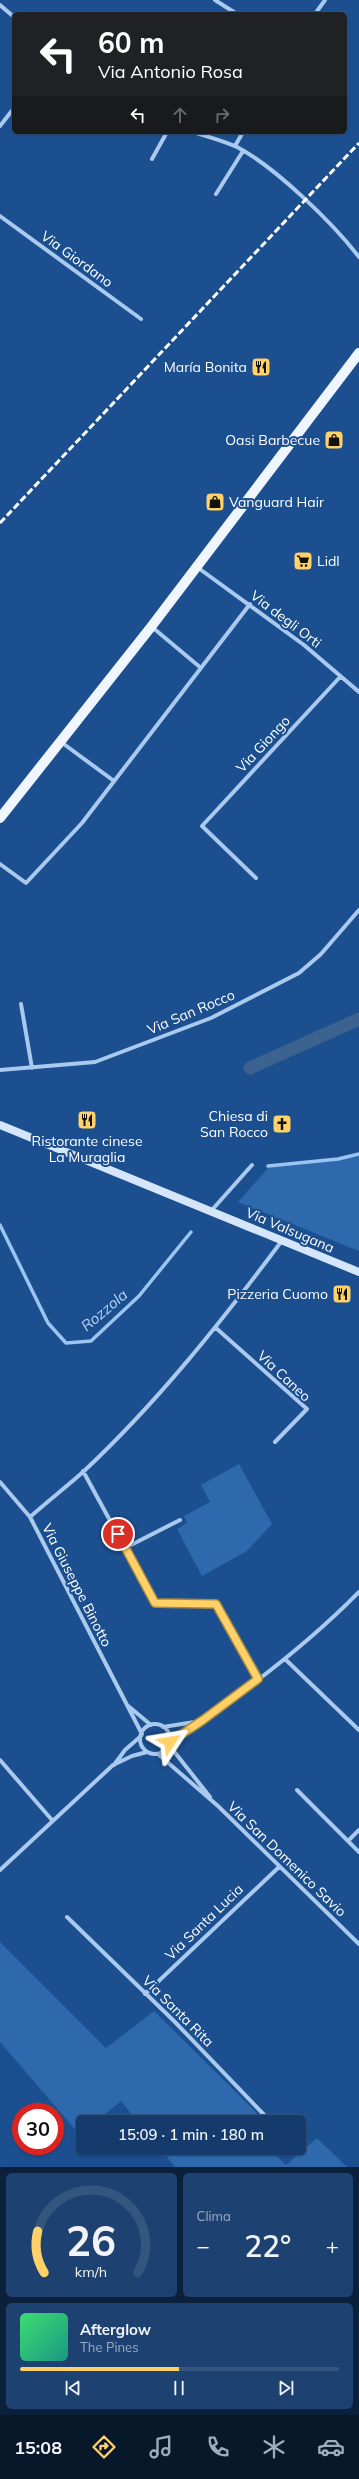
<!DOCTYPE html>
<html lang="it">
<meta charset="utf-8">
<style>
:root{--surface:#143b6b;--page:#1d4271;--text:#f1f3f6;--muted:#9dadc1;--line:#33557e;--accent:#ffd166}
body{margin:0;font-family:Mulish,sans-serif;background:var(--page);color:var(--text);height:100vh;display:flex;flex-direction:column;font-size:15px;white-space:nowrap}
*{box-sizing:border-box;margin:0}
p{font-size:13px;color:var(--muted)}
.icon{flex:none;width:22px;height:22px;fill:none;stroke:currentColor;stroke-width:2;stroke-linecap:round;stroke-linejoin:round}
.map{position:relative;height:2167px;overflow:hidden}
.drawer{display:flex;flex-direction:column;gap:6px;padding:6px;background:#0b203b;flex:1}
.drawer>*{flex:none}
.guide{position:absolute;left:12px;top:12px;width:335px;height:122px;border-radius:6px;box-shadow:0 1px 3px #0004,0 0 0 1px var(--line);background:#202124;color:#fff;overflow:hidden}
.speed{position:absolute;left:12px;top:2103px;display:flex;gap:8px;font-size:20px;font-weight:700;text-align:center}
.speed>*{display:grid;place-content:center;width:52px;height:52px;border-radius:50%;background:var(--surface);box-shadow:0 1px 3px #0004,0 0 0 1px var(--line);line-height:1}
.speed .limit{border:6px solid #d22;background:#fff;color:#111}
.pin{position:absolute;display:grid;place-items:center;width:34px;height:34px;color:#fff;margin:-17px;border:2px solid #fff;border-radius:50%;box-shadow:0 1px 4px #0007}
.me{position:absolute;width:44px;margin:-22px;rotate:57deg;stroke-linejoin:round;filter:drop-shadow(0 0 3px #0008)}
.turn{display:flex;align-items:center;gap:14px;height:84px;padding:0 20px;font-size:18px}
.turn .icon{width:52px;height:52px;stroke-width:2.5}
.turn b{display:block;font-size:28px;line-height:34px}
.lanes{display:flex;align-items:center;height:38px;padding:0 20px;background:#0003;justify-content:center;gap:20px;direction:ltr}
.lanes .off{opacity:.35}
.big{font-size:30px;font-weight:600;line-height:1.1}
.drawer .tile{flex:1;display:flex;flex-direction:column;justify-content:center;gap:6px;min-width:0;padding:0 14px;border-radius:6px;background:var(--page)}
.drawer .dial{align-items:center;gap:0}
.dial svg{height:104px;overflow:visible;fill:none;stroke:var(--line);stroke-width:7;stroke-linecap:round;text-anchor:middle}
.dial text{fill:var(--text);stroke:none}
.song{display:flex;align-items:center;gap:12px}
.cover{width:48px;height:48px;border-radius:6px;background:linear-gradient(135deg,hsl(140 70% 55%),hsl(170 70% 35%))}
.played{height:4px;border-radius:2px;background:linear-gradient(90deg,var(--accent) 50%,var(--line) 50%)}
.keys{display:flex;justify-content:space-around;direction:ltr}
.heat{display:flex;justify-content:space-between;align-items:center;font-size:22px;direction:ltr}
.drawer .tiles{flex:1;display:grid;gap:6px;grid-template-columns:1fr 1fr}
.tile:last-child{grid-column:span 2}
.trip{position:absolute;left:76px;top:2115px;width:230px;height:40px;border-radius:6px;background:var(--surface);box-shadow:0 1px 3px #0004,0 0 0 1px var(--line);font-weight:600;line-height:40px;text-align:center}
.dock{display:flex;height:64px;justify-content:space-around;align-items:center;background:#08182b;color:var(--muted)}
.dock .icon{width:28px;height:28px}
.dock .active{color:var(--accent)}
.dock b{font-size:18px;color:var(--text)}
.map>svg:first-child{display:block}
.green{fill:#2e69ad}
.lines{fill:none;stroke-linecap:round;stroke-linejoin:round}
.stream{stroke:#9cc4f0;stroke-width:3.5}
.canal{stroke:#3c6290;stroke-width:13}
.street{stroke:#a9c9ee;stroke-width:4}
.secondary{stroke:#d6e6fa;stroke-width:8}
.primary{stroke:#f0f6ff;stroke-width:10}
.rail{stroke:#fff;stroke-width:3;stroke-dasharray:7 3;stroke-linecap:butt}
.route-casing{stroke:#a68842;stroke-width:10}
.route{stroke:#ffd166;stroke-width:7}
.labels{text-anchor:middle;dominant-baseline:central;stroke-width:4;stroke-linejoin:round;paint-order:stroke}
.street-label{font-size:14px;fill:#fff;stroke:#1b4f8f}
.poi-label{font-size:14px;fill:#fff;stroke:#1b4f8f;text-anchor:end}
.water-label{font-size:15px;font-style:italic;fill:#b5d3f5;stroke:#1b4f8f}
</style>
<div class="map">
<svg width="359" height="2167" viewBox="0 0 359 2167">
<rect width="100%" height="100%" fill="#1b4f8f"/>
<path class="green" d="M359,1156V1251L238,1202L269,1167Z
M239,1464L272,1524L247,1551L202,1576L177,1529L187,1523L184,1516L210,1502L201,1485Z
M0,1942L106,2048L154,2011L257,2113L249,2122H138L121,2101L95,2122H83V2131L79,2134L0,2042Z
M317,2138L347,2167H175L160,2148H268L286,2165Z"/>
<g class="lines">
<path class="stream" d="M268,1166L338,1159L359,1154
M0,1225L48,1323L66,1343L91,1341L139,1296L191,1232"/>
<path class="canal" d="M250,1068L359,1019"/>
<path class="street" d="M215,0L237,14
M0,5L14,17
M315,14L325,0
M0,126L14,108
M194,132C208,137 224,141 237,147C275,167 332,222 359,257
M235,146L243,132
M152,159L167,132
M216,194L243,151
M0,216L141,319
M197,567L304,645L359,692
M152,627L201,668
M61,742L114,781
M0,864L26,883L82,823L250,604
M256,878L202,826L340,677
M21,1004L32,1068
M0,1070L95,1062L211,1018L299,973L321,954L359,910
M211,1211L252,1165
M216,1328L307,1409L275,1442
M83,1471L155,1603L216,1604L258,1679
M0,1482L30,1517L142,1734
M30,1517C47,1502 66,1487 83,1472C157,1403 221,1322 281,1242
M125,1548L180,1520
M285,1659L359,1730
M127,1705L151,1725
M140 1739a15 15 0 1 1 30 0a15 15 0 1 1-30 0Z
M163,1727L201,1721
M170,1742C237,1698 303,1649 359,1592
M169,1745L210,1797
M158,1754L218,1806L359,1944
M0,1760L52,1820
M114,1765L125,1750L141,1736
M297,1790L359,1852
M348,1841L359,1830
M0,1870L113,1765L132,1756L147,1752
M67,1917L174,2021L271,2122
M145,1994L279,1867"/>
<path class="secondary" d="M0,1125L359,1272"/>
<path class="primary" d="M0,818L151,627L359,353"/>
<path class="rail" d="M0,523L359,143"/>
</g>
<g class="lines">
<defs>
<path id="route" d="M118,1534L155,1603L216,1604L258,1679L203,1720L170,1742"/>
</defs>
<use href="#route" class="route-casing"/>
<use href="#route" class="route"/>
</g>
<defs>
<symbol id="restaurant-square" viewBox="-11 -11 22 22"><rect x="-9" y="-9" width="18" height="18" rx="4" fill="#ffd166" stroke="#1b4f8f"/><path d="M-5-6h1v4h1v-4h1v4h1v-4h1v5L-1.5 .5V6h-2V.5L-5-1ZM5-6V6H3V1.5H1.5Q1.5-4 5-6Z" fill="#111"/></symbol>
<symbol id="shop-square" viewBox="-11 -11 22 22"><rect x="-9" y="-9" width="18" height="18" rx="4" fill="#ffd166" stroke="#1b4f8f"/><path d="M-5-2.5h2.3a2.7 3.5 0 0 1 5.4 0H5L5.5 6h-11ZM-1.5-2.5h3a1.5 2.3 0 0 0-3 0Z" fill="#111"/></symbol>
<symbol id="supermarket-square" viewBox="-11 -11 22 22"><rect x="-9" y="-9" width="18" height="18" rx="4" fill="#ffd166" stroke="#1b4f8f"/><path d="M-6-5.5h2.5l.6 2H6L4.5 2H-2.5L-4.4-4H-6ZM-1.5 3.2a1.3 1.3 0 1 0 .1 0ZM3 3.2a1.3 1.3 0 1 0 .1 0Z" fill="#111"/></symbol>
<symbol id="church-square" viewBox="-11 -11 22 22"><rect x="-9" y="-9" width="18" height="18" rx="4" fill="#ffd166" stroke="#1b4f8f"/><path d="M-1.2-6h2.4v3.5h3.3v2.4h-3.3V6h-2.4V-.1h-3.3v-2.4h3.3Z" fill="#111"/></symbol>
</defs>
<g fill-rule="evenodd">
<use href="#restaurant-square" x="250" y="356" width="22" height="22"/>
<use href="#shop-square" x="323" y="429" width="22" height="22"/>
<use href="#shop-square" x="204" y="491" width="22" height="22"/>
<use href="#supermarket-square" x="292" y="550" width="22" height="22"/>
<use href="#restaurant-square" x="76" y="1109" width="22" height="22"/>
<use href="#church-square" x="271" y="1113" width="22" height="22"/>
<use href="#restaurant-square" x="331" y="1283" width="22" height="22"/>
</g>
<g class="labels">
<g class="street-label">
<text transform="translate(77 259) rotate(36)">Via Giordano</text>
<text transform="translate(286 619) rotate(37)">Via degli Orti</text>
<text transform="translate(263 744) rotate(-47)">Via Giongo</text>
<text transform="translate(191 1012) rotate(-23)">Via San Rocco</text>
<text transform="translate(290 1230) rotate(23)">Via Valsugana</text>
<text transform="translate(284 1376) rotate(43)">Via Caneo</text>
<text transform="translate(77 1585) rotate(63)">Via Giuseppe Binotto</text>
<text transform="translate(287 1859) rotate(44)">Via San Domenico Savio</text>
<text transform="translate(204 1922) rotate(-44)">Via Santa Lucia</text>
<text transform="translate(178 2011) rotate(45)">Via Santa Rita</text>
</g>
<g class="poi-label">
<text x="247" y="367">María Bonita</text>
<text x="320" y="440">Oasi Barbecue</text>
<text x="229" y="502" text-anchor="start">Vanguard Hair</text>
<text x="317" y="561" text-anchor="start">Lidl</text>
<text x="268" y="1116">Chiesa di<tspan x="268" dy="16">San Rocco</tspan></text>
<text x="87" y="1141" text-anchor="middle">Ristorante cinese<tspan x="87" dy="16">La Muraglia</tspan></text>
<text x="328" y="1294">Pizzeria Cuomo</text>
</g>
<g class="water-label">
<text transform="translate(104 1310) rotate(-40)">Rozzola</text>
</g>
</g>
</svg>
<div class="speed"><div class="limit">30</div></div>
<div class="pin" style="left:118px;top:1534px;background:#d93025"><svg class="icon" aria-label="arrive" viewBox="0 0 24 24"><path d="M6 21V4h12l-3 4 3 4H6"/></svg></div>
<svg class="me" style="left:170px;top:1742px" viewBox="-20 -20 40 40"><path d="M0-17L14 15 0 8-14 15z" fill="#ffd166" stroke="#fff" stroke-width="4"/></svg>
<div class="trip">15:09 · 1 min · 180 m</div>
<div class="guide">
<div class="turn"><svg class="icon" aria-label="left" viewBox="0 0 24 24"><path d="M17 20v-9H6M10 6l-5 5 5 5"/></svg><div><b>60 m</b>Via Antonio Rosa</div></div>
<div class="lanes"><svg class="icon" aria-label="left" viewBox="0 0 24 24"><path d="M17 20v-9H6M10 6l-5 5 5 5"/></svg><svg class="icon off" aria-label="ahead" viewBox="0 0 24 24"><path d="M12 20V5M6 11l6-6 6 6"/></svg><svg class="icon off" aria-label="right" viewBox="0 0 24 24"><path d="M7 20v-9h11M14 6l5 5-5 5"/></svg></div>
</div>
</div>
<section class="drawer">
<div class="tiles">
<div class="tile dial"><svg viewBox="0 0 100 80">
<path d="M14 69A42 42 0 1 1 86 69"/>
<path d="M14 69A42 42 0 0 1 9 37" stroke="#ffd166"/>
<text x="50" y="56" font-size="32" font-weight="700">26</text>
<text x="50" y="72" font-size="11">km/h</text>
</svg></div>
<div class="tile"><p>Clima</p>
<div class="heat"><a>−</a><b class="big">22°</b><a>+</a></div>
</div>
<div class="tile">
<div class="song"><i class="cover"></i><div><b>Afterglow</b><p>The Pines</p></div></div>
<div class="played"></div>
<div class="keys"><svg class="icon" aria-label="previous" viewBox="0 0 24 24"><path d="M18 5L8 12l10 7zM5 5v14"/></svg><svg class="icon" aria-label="pause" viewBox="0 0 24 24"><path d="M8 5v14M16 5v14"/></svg><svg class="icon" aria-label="next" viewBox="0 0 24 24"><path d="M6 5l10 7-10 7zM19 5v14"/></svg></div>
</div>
</div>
</section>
<nav class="dock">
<b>15:08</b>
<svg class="icon active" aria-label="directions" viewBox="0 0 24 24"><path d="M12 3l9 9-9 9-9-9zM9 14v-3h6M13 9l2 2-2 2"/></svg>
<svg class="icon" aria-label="music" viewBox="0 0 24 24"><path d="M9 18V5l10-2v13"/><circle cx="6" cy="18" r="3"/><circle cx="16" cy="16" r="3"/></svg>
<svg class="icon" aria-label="phone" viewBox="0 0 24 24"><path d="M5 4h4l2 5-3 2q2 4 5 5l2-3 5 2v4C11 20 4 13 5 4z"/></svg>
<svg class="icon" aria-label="climate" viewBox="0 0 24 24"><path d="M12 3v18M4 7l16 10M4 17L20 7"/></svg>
<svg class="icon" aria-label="car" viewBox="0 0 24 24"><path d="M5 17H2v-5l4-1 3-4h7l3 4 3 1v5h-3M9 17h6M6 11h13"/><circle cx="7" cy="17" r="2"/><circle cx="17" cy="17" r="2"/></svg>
</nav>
